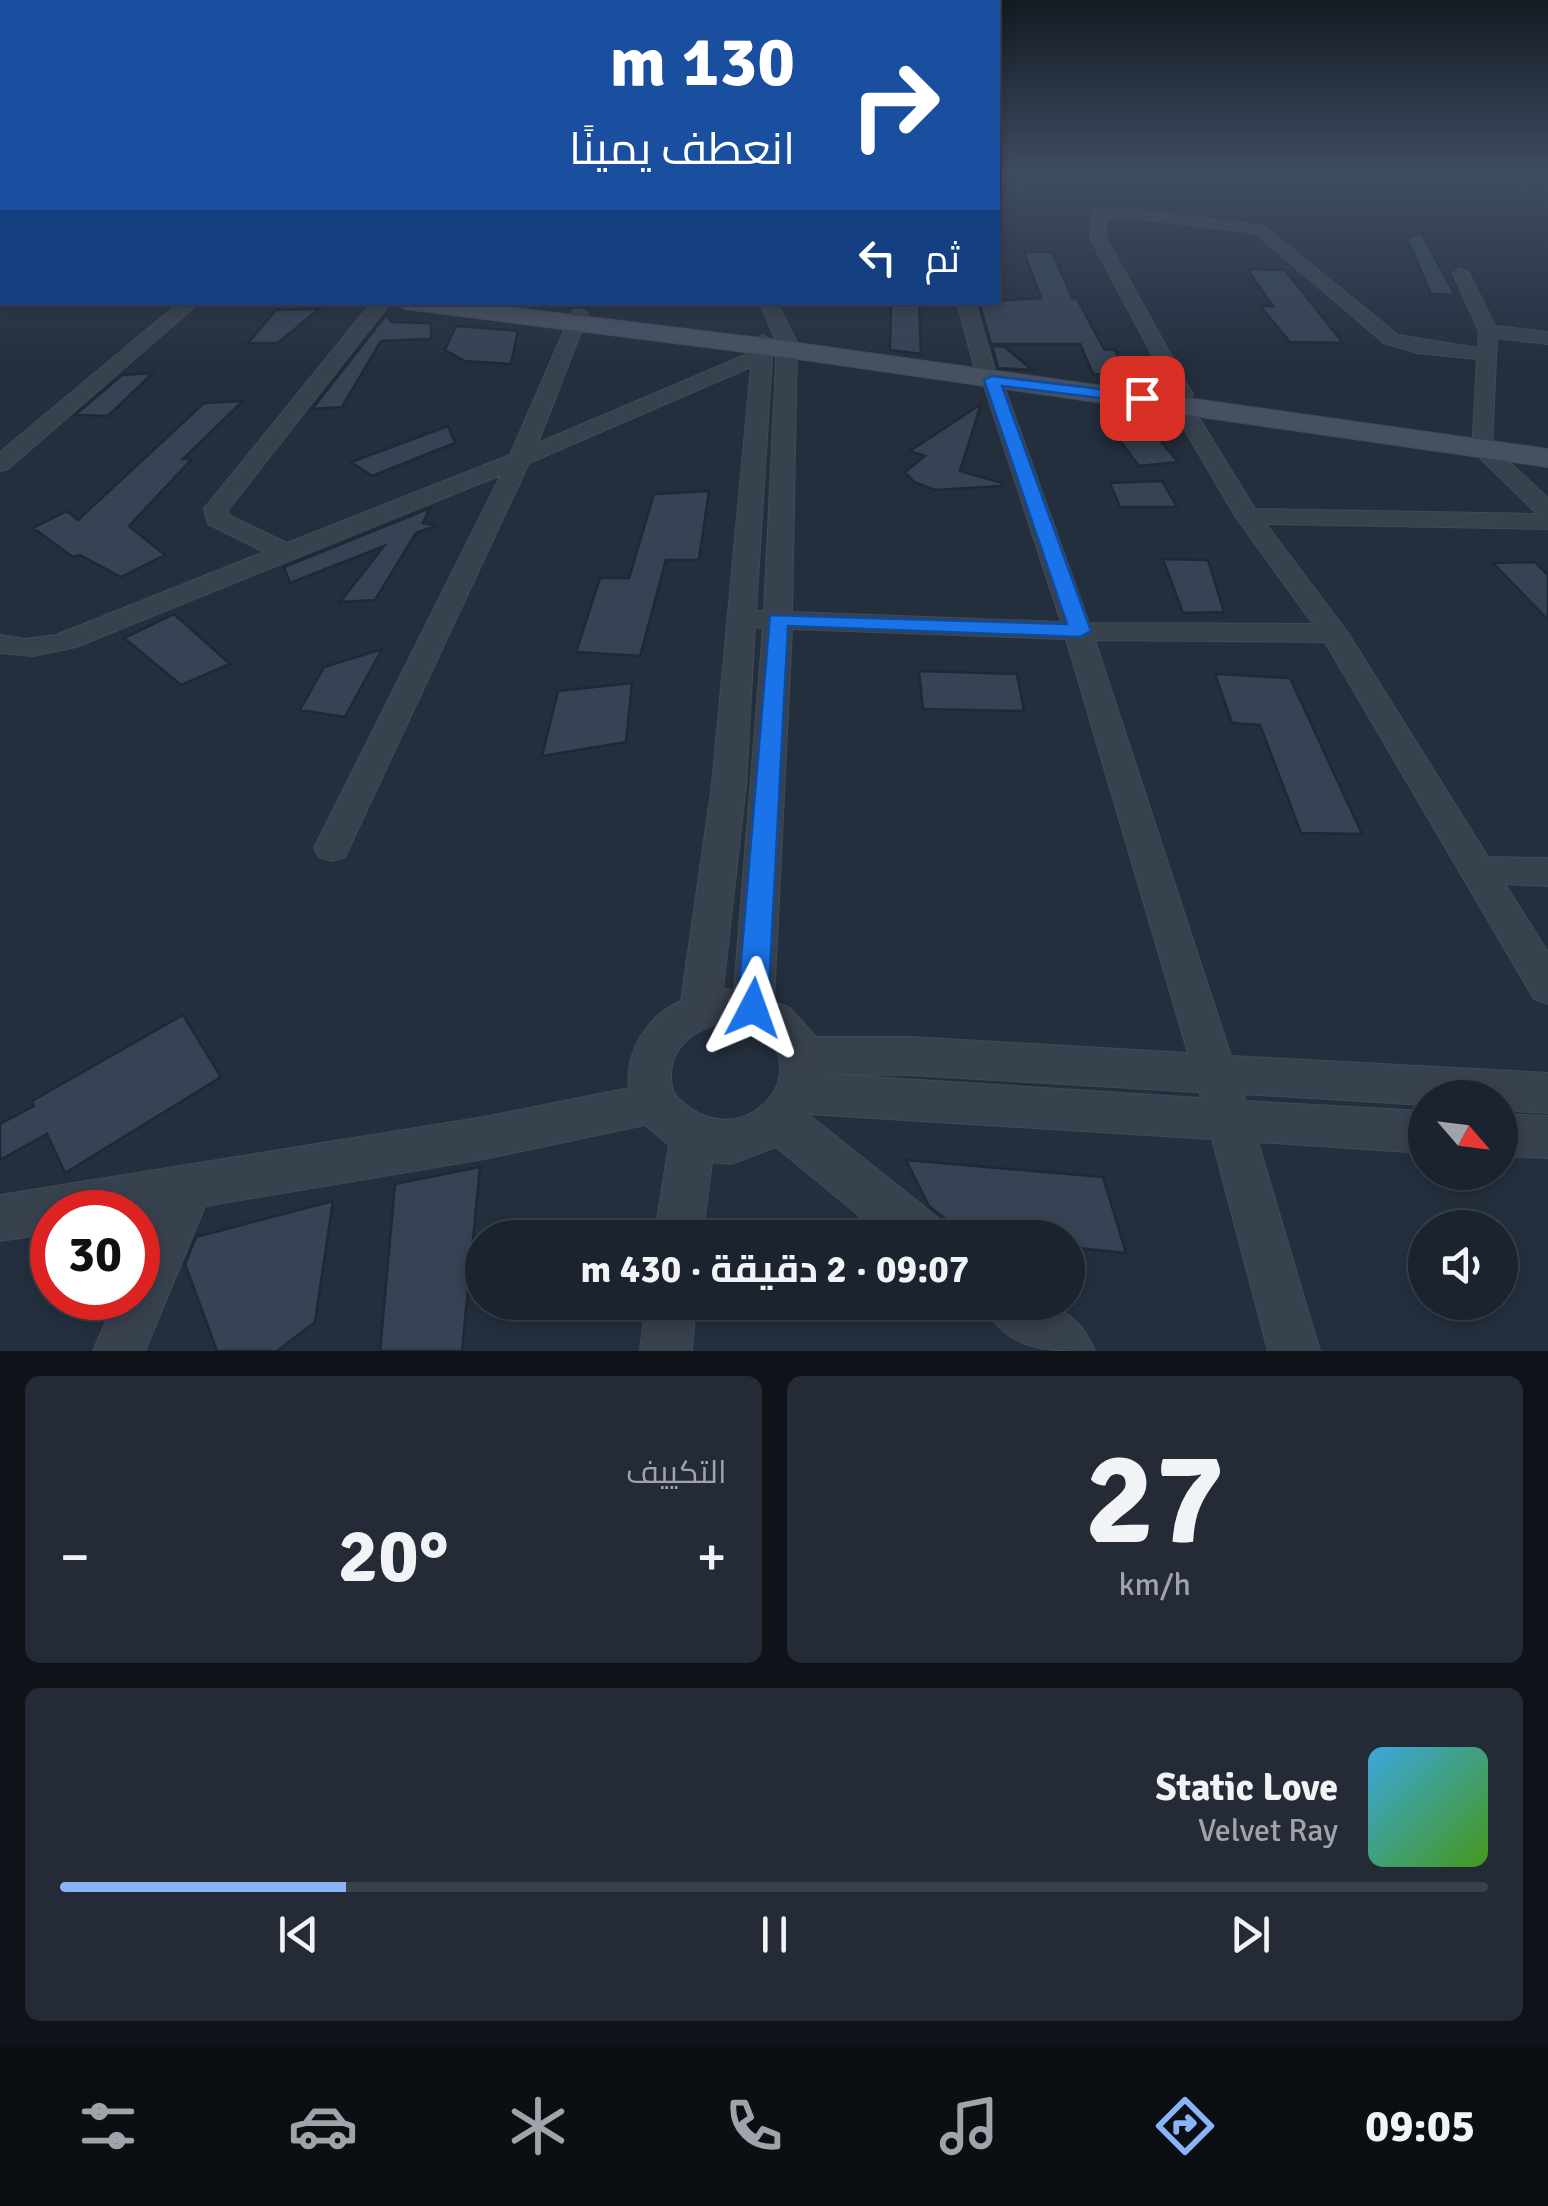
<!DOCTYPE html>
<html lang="ar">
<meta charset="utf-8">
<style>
:root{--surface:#1b232e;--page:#242b36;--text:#f1f3f6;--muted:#a0a4aa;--line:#39404a;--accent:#8ab4f8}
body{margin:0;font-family:Signika,Cairo,sans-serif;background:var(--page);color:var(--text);direction:rtl;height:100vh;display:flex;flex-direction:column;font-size:38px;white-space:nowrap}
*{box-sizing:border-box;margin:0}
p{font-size:32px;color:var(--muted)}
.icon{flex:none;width:55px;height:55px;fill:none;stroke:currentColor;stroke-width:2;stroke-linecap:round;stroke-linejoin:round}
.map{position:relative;height:1351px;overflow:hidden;direction:ltr}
.drawer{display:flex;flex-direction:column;gap:25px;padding:25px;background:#0f1319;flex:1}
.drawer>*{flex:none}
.hud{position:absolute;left:0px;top:0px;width:1000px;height:305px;box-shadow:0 5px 15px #0003,0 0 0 2px var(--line);direction:rtl;background:#1a4fa0;color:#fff;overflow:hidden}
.needle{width:65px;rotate:118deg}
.fabs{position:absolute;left:1408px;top:1080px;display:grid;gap:20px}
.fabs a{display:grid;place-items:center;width:110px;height:110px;border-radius:50%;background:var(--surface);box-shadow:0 5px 15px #0003,0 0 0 2px var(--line);font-size:50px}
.speed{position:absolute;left:30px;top:1190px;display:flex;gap:20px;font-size:50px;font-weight:700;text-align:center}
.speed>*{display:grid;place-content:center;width:130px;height:130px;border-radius:50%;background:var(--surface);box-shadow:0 5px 15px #0003,0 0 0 2px var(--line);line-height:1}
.speed .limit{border:15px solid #d22;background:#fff;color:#111}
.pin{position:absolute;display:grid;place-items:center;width:85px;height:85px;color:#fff;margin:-42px;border-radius:20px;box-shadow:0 5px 15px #0006}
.me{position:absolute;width:110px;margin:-55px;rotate:4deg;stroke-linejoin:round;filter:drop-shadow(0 0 8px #0008)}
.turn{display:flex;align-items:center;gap:35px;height:210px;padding:0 40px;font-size:45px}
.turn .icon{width:130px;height:130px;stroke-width:2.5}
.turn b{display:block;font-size:70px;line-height:85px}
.then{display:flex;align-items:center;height:95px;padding:0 40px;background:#0003;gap:20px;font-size:38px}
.big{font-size:75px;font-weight:700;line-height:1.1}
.drawer .tile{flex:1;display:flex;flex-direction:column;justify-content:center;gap:15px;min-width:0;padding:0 35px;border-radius:15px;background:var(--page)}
.drawer .dial{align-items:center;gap:0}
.dial b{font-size:130px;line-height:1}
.song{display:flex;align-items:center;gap:30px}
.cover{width:120px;height:120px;border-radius:15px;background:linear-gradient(135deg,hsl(200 70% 55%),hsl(100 70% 35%))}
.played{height:10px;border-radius:5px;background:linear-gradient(90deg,var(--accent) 20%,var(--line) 20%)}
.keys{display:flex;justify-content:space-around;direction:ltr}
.heat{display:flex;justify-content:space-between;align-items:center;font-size:55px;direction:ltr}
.drawer .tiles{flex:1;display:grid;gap:25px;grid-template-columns:1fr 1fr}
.tile:last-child{grid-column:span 2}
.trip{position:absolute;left:465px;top:1220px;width:620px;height:100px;border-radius:50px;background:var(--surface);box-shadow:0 5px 15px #0003,0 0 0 2px var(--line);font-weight:700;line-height:100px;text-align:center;direction:rtl}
.tabs{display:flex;height:160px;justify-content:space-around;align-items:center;background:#0b0e12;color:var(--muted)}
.tabs .icon{width:70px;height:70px}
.tabs .on{color:var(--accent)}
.tabs b{font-size:45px;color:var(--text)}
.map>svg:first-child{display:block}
.building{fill:#364354;stroke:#1f2835;stroke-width:2.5}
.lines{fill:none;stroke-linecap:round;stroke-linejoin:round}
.minor-casing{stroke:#414a57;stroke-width:2}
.secondary-casing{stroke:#414a57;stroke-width:2}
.minor{fill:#38414e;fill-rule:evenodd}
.secondary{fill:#465061;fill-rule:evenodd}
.route{fill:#1a73e8;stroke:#114b97;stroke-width:2.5}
</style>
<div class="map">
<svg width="1548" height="1351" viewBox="0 0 1548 1351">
<rect width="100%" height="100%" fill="#242f3e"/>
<path class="building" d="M1421,232L1455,295L1431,294L1407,239Z
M1024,252H1052L1073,299L1076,297L1104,349L1115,350L1125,375L1093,374L1080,344H991L979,302L1041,298Z
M1247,269L1285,270L1343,343L1290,342L1260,306H1273Z
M891,302H919L921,354L890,350Z
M319,309L278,343H248L276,310Z
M386,315L392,322L431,323V339L381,341L342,407L312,409Z
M456,326L518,331L511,364L465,361L445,350Z
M992,346L1005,347L1032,370L998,368Z
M153,373L108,416L75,415L122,375Z
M243,401L183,459H192L129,526L165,555L121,577L80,555L73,557L33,528L67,511L78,520L204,403Z
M981,404L960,471L1002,483V486L935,490L914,482L905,472L925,456L910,451Z
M448,426L455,443L372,476L351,462Z
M1156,435L1178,462L1139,466L1117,437Z
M1162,481L1177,507H1120L1110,483Z
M709,491L699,560H666L640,656L576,652L600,578H629L654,494Z
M430,508L423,523L435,526L416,533L375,600L340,602L384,546L290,583L284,567Z
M1163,559L1208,560L1224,612L1183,613Z
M1535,562L1548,575V620L1493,563Z
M174,614L230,664L181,685L124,638Z
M382,649L345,717L300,710L324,667Z
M919,671L1017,674L1024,711L923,709Z
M1215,674L1290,678L1362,834L1301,833L1260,725L1232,723Z
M632,683L626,742L542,756L558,691Z
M183,1015L221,1077L65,1173L47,1134L0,1160V1124L34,1106L32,1101Z
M906,1160L1103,1177L1126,1253L1068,1247V1238L952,1235L944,1218L929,1206Z
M480,1167L462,1351H380L395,1184Z
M333,1201L315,1322L277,1351H217L185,1264L196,1237Z"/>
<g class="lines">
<defs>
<path id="minor" d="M1125,209L1264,226L1398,335L1478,348L1479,331L1453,273L1461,268L1469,273L1495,326L1548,332V344L1497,338L1492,446L1548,498V529L1266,524L1348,633L1488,857L1548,858V886L1505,884L1548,952V1004L1534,999L1325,642L1095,640L1231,1056L1548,1073V1113L1500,1110V1098H1425V1105L1244,1094L1245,1101L1425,1111V1153L1258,1142L1320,1351H1268L1212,1139L808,1114L942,1221L949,1238H886L776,1147L731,1164L712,1162L702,1238H654L669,1145L645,1125L484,1159L205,1206L145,1351H93L116,1298H138V1251L153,1215L138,1218V1212H52V1233L0,1241V1195L484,1117L629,1088C625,1051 647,1016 681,1001L712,785L751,367L529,463L345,857L332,861L319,857L314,848L501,475L76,647L33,656L0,653V635L25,639L56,635L264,552L208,524L204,509L372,302H391L228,510L229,515L287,543L510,455L573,310H585L588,314L538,443L752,352L753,341L763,335L773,341L756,611H764L777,343L759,302H777L797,343L792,612L1061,622L982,380L985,376L975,370L957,302H975L995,370L992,374L1002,380L1089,623L1313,624L1235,516L1169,403L1175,398L1090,238L1093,212ZM1125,217L1255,233L1384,343L1417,353L1477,359L1472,450L1537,514L1255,509L1188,400L1193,395L1106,238V219ZM755,627L763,628L734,990L723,989L746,785ZM792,629L1066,639L1188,1053L910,1037H816L790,1008L774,1002ZM726,1022C737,1026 753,1028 762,1035C815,1073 742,1160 678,1098C672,1092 671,1085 671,1077C671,1044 697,1028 726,1022ZM824,1074L910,1075L1199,1092L1201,1098Z
M2,217V228L0,229V218Z
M180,302H200L8,469L0,471V452Z
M1500,1114L1548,1116V1158L1500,1156Z
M646,1302H696L692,1351H640Z
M982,1302C1032,1302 1072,1296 1095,1351C1045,1351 1005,1351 982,1302Z"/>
<path id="secondary" d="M0,247H2V259H0Z
M394,302H467L784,341L1548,449V467L784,357L405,309Z"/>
</defs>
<use href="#minor" class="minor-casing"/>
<use href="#secondary" class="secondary-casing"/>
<use href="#minor" class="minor"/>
<use href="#secondary" class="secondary"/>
</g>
<linearGradient id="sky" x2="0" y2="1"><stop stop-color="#141a22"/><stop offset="0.48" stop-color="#3f4d63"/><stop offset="1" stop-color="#3f4d63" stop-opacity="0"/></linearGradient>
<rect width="1548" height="362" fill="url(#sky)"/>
<path class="route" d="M992,376L1142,394L1150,398L1142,403L1002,386L1091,631L1080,637L788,626L768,1008L764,1018L753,1022L742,1018L737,1008L770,615L1067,624L984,380Z"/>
</svg>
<div class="fabs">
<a><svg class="needle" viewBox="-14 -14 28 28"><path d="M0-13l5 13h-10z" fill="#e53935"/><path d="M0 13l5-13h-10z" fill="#a0a4aa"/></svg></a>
<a><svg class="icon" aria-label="sound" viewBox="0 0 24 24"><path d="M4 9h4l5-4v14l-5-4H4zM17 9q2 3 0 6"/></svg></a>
</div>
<div class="speed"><div class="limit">30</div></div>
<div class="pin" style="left:1142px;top:398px;background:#d93025"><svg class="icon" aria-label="arrive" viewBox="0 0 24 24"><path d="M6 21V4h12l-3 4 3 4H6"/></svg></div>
<svg class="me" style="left:753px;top:1008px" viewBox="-20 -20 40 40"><path d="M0-17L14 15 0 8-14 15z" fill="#1a73e8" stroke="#fff" stroke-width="4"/></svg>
<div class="trip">09:07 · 2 دقيقة · 430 m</div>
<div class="hud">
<div class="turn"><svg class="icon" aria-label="right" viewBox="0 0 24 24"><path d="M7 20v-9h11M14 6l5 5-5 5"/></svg><div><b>130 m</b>انعطف يمينًا</div></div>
<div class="then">ثم<svg class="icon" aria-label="left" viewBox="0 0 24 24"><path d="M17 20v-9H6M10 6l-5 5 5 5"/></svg></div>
</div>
</div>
<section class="drawer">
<div class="tiles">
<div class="tile dial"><b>27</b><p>km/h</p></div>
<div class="tile"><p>التكييف</p>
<div class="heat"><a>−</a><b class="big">20°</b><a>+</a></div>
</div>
<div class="tile">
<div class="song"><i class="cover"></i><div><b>Static Love</b><p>Velvet Ray</p></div></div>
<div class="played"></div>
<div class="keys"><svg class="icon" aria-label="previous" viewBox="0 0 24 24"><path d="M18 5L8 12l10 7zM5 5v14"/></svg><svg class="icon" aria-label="pause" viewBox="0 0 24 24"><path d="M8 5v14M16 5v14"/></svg><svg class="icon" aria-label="next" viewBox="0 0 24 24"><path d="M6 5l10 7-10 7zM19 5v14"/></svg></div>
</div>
</div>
</section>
<nav class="tabs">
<b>09:05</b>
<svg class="icon on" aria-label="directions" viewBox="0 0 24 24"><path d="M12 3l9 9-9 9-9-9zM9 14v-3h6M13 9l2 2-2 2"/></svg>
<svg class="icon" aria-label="music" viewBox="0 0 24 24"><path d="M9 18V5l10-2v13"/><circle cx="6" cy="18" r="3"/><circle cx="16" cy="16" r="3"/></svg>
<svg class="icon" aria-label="phone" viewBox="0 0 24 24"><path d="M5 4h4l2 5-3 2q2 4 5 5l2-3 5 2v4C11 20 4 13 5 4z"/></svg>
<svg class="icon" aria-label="climate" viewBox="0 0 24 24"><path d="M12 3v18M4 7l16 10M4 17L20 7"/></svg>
<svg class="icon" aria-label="car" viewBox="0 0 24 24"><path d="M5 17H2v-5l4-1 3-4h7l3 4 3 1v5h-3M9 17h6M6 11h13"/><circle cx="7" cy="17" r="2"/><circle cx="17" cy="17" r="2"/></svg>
<svg class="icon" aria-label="filters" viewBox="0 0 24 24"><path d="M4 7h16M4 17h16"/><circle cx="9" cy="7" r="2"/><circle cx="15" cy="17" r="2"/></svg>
</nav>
